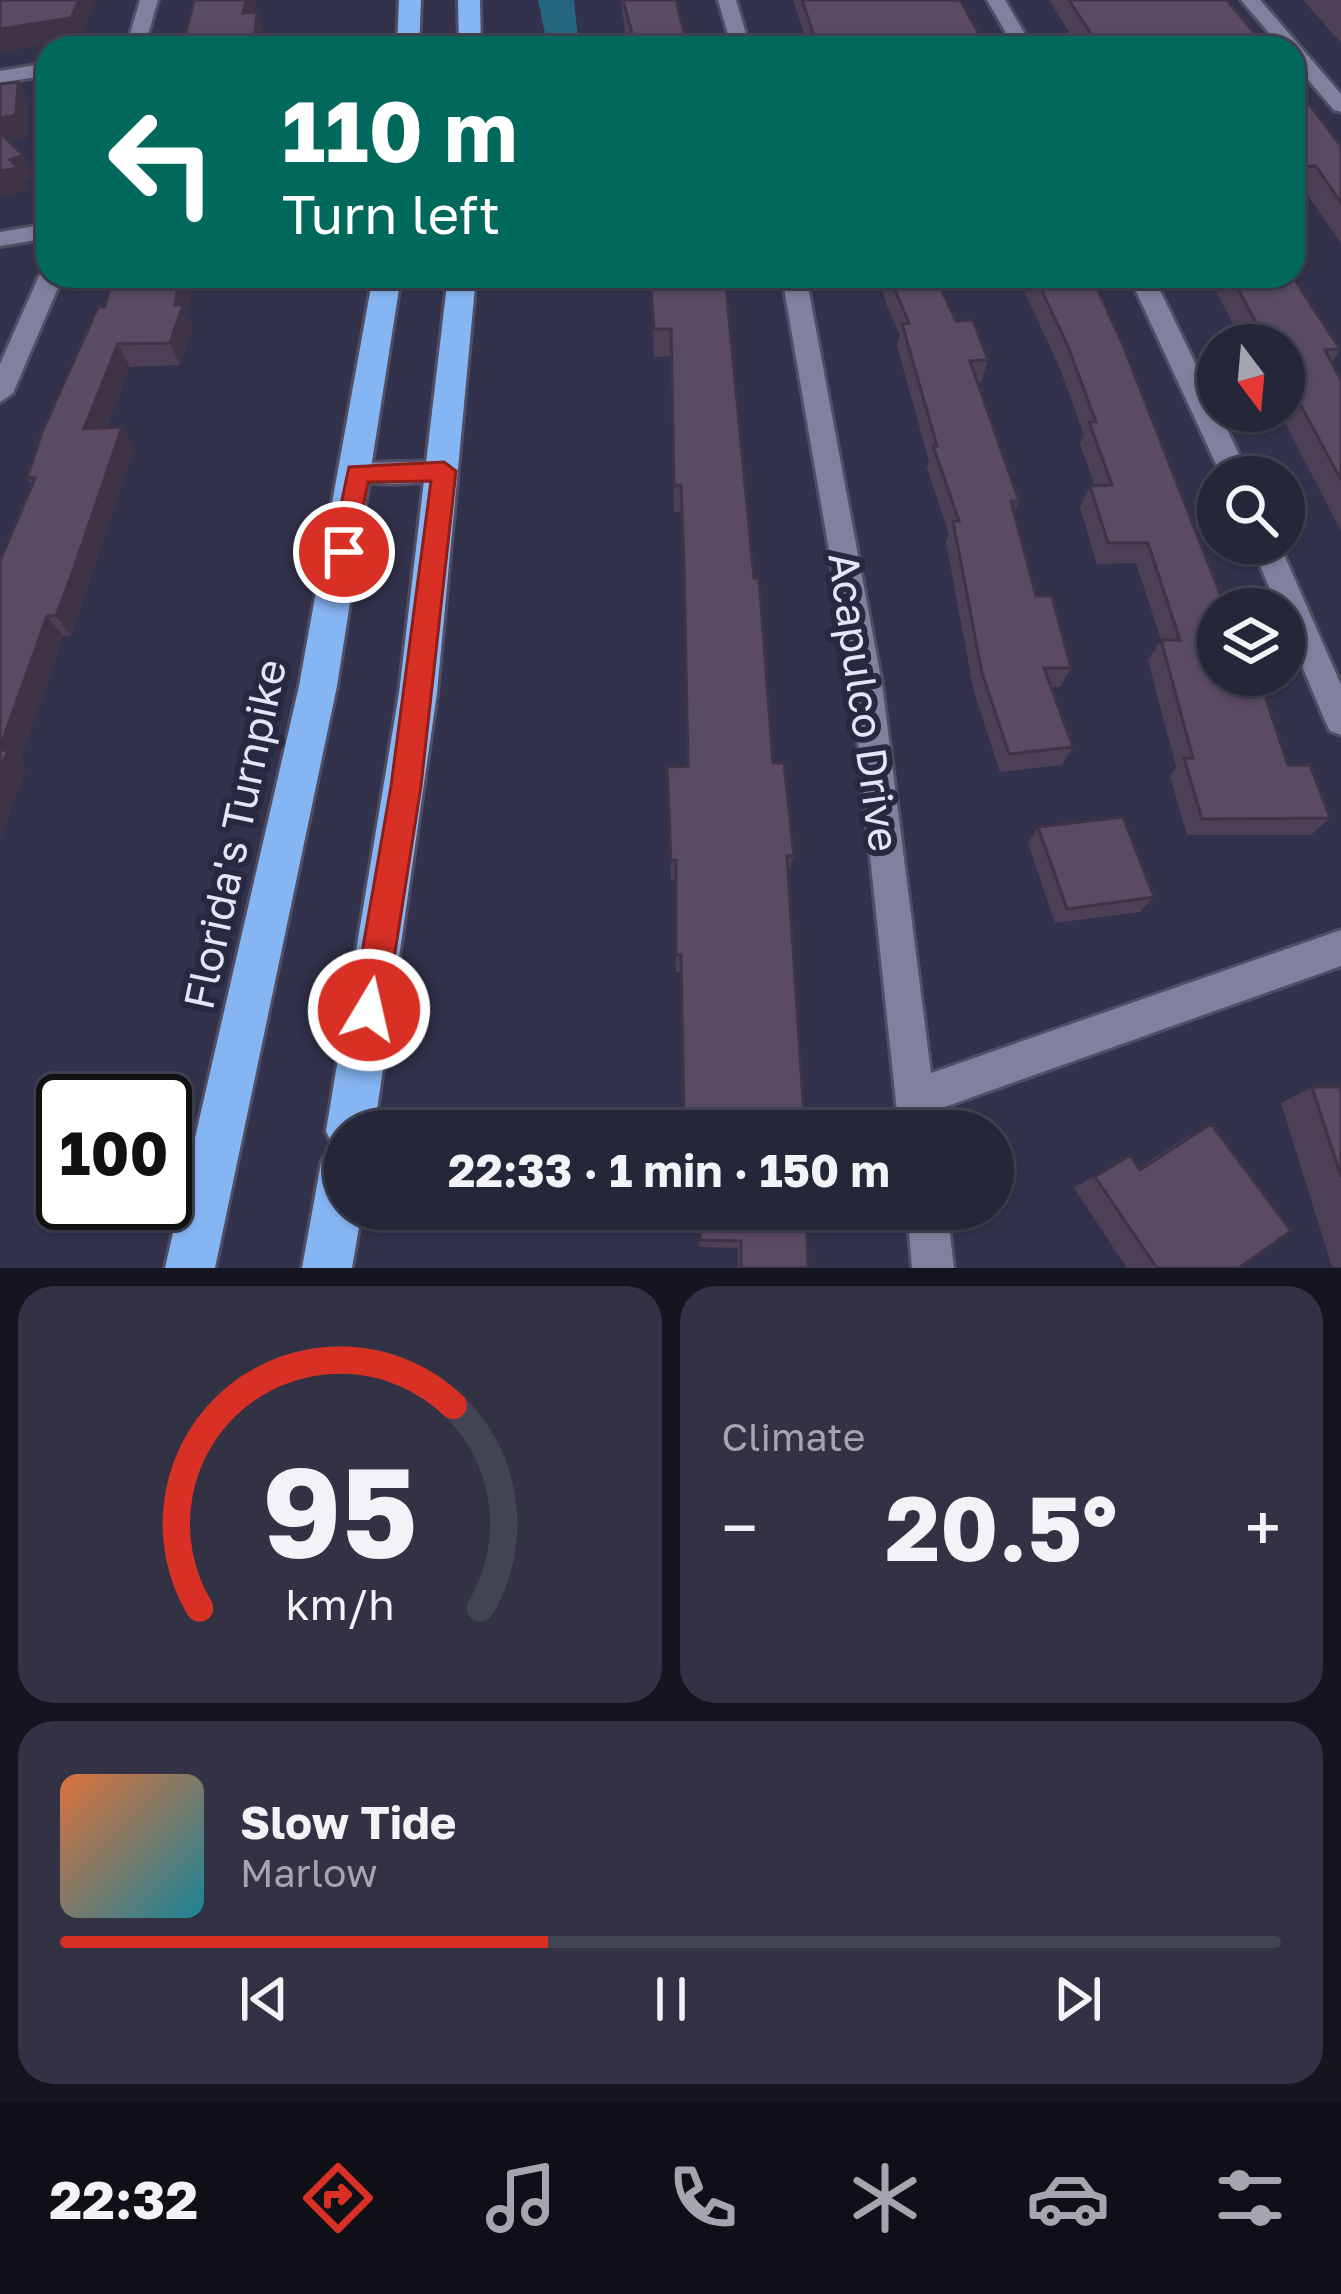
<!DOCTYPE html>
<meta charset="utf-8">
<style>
:root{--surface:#262639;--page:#323244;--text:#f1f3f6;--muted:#a4a5ae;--line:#424353;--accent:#d93025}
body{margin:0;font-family:"Golos Text",sans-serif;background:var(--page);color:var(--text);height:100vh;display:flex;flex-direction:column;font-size:45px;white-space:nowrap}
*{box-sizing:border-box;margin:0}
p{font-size:39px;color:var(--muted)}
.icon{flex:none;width:66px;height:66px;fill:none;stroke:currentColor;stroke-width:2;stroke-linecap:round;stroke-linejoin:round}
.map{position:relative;height:1268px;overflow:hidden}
.sheet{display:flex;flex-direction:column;gap:18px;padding:18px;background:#15151f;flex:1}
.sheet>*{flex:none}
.hud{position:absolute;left:36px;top:36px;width:1269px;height:252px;border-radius:36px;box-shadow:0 3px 9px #0004,0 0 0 3px var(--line);background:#00695c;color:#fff;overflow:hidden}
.needle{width:78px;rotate:164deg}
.tools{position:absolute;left:1197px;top:324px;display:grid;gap:24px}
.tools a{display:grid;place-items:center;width:108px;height:108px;border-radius:50%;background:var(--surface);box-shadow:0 3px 9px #0004,0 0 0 3px var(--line);font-size:60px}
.speed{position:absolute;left:36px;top:1074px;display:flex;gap:24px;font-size:60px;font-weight:700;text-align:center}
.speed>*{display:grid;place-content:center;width:156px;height:156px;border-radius:50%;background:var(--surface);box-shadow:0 3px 9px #0004,0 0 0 3px var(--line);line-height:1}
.speed .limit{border:6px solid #111;border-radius:18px;background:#fff;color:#111}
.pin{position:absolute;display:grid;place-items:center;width:102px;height:102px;color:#fff;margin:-51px;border:6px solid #fff;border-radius:50%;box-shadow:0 3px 12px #0007}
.me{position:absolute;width:132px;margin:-66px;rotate:9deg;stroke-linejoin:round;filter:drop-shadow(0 0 9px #0008)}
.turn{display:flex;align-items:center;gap:42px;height:252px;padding:0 48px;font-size:54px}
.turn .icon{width:156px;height:156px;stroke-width:2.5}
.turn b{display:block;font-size:84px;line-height:102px}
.big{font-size:90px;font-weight:700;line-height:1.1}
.sheet .tile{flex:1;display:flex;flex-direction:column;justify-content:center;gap:18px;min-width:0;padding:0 42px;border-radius:36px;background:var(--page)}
.sheet .dial{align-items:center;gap:0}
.dial svg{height:312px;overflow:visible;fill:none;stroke:var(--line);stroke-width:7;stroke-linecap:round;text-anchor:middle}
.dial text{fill:var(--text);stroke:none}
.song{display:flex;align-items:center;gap:36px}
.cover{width:144px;height:144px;border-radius:18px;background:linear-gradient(135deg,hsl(20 70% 55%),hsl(190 70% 35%))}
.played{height:12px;border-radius:6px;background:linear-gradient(90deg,var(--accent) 40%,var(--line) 40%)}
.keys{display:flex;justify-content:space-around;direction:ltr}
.heat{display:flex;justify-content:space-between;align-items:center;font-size:66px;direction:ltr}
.sheet .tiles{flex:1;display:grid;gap:18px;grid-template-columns:1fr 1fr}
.tile:last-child{grid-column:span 2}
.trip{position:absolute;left:324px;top:1110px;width:690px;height:120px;border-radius:60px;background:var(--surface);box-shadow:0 3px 9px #0004,0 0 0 3px var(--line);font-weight:700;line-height:120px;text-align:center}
.tab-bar{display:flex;height:192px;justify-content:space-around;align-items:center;background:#0f0f17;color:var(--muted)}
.tab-bar .icon{width:84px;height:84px}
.tab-bar .on{color:var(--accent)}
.tab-bar b{font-size:54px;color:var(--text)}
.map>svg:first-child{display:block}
.water{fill:#27667f}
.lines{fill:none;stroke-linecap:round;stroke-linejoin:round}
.minor-casing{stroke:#4f4e64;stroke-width:6}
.highway-casing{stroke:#4f4e64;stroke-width:6}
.minor{fill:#80819f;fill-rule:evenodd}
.highway{fill:#86b5f3;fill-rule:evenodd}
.wall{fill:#4d4056}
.shaded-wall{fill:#3f3446}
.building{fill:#5a4a64;stroke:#3f3446;stroke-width:3}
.route{fill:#d93025;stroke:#8d1f18;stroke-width:3}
.labels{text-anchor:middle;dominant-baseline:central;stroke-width:12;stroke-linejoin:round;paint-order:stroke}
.street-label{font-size:42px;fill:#e4e5f6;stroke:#282841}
</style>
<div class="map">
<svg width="1341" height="1268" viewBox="0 0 1341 1268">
<rect width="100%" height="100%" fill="#32324c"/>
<path class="water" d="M538,0H574L579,48H548Z"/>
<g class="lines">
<defs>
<path id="minor" d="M140,0H158L144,48H126Z
M718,0H736L750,48H732Z
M987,0H1005L1033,48H1015Z
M1241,0H1260L1341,94V112L1334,110L1293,62V48H1282Z
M48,63V75L0,83V71Z
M48,224V238L0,246V232Z
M48,269V276H63L13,393L0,402V364L39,276Z
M782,276H806L882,684L931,1073L1341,930V966L936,1110L939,1131H899L852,684Z
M1129,276H1153L1250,477H1222Z
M444,461L457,471C445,486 356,489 344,473L357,463Z
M1251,543H1279L1341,685V735L1330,731L1325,721L1284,622V609H1278Z
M907,1209H947L954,1268H912Z"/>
<path id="highway" d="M399,0H421L419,48H397Z
M458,0H480L481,48H459Z
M373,276H401L337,686L215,1268H165L299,686Z
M448,276H476L437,693L374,1131H345V1209H362L352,1268H302L321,1163L332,1144L326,1131L399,693Z"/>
</defs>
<use href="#minor" class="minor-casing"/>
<use href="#highway" class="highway-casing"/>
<use href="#minor" class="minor"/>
<use href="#highway" class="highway"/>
</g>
<path class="wall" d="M621,0H676L688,48H629L625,32Z
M793,0H960L987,48H809Z
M1049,0H1227L1267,48H1079Z
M1303,0H1341V43Z
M1293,83L1341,146V244L1304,189H1293Z
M113,276H193L187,315L193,327L180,365L130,367L106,428L122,427L134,449L71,636H63L20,761L26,768L0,839V561L32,486L27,478L105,307Z
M650,276H725L773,763L794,856L788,875L805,1131H684L680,972H676L675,880H671L667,767L687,766L684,591L681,512H674L671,356L654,357Z
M878,276H937L956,321L988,360L981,382H977L1019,501L1014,514L1036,596L1071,668L1060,687H1051L1073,747L1062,765L1000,772L974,692L946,542L949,534L927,468L929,461L897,346L900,335L887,306Z
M1017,276H1091L1288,765L1330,818L1311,835H1187L1170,776L1176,767L1148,660L1161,640L1136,563L1097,564L1080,507L1090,486H1095L1080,444L1084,435L1059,366Z
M1208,276H1292L1340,349L1332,362L1341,380V531L1279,411H1284V345H1244Z
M1038,827L1154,897L1140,912L1055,923L1028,843Z
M1312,1087H1341V1267H1332L1281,1103Z
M1211,1124L1239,1268H1127L1074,1188L1130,1155L1139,1168L1185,1138Z
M700,1209H806L808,1268H738V1248L699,1247Z"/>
<path class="shaded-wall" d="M79,0H96L81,40L0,52V29Z
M246,0H256L250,34L243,13Z
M257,12L264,33L262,48H253Z
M18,82L29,104L27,138L0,142V118Z
M23,155L35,177L25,181L30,191L0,196V171L10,160Z
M180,276H193L187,315L193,327L180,365L170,343Z
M118,344L130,367L97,450L84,429Z
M122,427L134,449L71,636L56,616Z
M47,616L63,636L20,761L26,768L0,839V748Z"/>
<path class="building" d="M0,0H79L71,18L0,29Z
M194,0H246L243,13L257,12L253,48H182Z
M623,0H676L688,48H636Z
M802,0H960L987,48H818Z
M1069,0H1227L1267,48H1100Z
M18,82L16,115L0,118V84Z
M1293,83L1341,146V203L1316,166L1297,167L1293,163Z
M0,133L23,155L10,160L19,168L0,171Z
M113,276H180L175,305H183L170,343L118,344L84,429L122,427L73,571L56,616H47L0,748V561L35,478H27L42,432L98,307H105Z
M650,276H725L754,578H759L773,763H784L794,856H787L805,1131H703V1120H684L681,955H676V860L671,861L667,767L688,766L684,566L681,485L674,486L671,329H654Z
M889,276H935L956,321L973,320L988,360L970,361L1019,501H1011L1036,596H1052L1071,668H1044L1073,747L1009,754L982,673L953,521H959L933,446H937L902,324L909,323Z
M1035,276H1091L1121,340L1226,609H1218V675H1258L1288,765H1310L1330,818L1202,819L1184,758H1193L1161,640H1180L1148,543H1108L1090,486L1112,485L1089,422H1096L1067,344Z
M1231,276H1292L1340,349L1325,350L1341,380V480L1284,374V345H1268Z
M0,750H8L0,771Z
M1123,817L1154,897L1067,909L1038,827Z
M1312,1087H1341V1177Z
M1211,1124L1291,1231L1239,1268H1157L1095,1177L1130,1155L1140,1170Z
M701,1209H806L808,1268H741V1241L700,1240Z"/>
<path class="route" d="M444,462L456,471L421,786L386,1010L381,1022L369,1027L357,1022L352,1010L391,786L431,481L368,482L353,559L344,562L331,552L349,467Z"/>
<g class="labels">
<g class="street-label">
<text transform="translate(865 702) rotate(82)">Acapulco Drive</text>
<text transform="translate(234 834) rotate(-78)">Florida's Turnpike</text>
</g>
</g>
</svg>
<div class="tools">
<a><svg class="needle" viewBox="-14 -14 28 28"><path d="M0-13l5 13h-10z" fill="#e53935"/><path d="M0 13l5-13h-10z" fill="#a4a5ae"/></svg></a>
<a><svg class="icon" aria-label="search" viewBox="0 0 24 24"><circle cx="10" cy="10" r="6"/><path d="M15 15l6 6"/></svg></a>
<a><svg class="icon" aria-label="layers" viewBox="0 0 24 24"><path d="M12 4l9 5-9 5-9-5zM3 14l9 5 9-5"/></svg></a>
</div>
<div class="speed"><div class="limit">100</div></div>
<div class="pin" style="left:344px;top:552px;background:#d93025"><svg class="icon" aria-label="arrive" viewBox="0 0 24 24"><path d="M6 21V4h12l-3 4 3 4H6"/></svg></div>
<svg class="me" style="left:369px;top:1010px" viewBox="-20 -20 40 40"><circle r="17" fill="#d93025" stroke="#fff" stroke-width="3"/><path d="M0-11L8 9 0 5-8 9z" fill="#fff"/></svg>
<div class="trip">22:33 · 1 min · 150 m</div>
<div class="hud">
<div class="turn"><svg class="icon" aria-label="left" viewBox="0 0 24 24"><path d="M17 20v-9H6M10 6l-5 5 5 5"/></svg><div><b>110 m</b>Turn left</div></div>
</div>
</div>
<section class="sheet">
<div class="tiles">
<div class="tile dial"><svg viewBox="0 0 100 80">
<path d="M14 69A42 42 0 1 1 86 69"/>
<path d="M14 69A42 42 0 0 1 79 17" stroke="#d93025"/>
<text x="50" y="56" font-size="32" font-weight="700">95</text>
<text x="50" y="72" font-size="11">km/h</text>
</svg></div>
<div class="tile"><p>Climate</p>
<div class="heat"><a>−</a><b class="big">20.5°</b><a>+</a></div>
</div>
<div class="tile">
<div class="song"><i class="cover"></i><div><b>Slow Tide</b><p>Marlow</p></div></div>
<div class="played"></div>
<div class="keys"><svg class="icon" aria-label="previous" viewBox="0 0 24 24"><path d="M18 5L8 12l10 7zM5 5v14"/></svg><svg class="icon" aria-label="pause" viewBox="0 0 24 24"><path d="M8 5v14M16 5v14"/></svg><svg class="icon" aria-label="next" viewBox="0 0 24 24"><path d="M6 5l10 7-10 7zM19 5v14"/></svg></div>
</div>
</div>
</section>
<nav class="tab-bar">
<b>22:32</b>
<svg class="icon on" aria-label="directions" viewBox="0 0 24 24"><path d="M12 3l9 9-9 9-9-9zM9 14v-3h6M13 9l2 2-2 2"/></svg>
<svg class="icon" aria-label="music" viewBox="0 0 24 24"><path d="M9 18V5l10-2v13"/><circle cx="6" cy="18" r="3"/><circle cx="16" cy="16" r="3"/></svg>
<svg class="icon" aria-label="phone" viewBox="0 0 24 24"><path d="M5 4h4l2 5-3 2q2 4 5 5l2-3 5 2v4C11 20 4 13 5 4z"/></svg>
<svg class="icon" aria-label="climate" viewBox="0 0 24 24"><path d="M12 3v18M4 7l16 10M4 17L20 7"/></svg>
<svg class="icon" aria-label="car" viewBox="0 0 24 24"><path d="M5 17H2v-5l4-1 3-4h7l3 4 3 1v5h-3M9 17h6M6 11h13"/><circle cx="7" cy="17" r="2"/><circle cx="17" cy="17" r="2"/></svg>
<svg class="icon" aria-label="filters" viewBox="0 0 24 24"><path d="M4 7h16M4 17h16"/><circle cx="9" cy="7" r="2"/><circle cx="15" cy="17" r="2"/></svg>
</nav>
